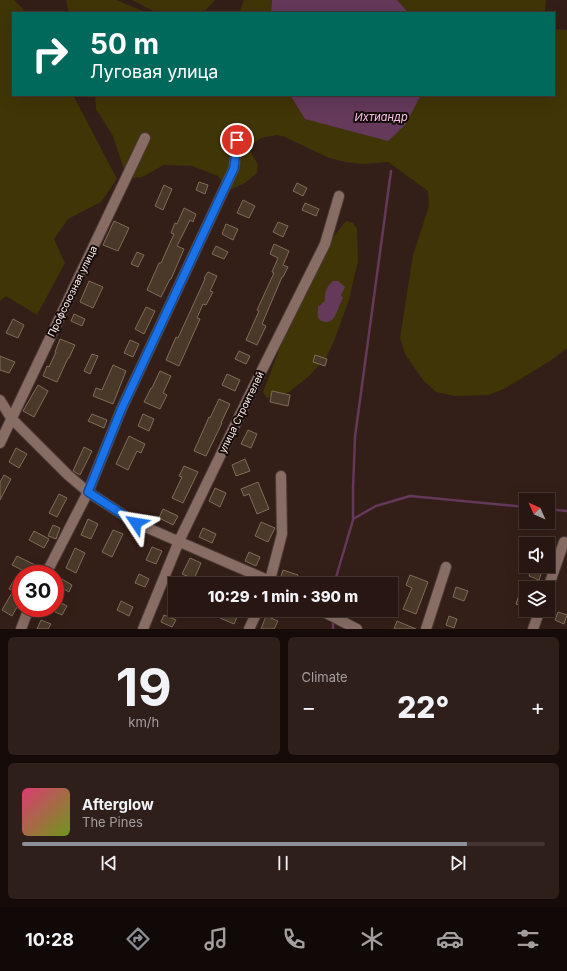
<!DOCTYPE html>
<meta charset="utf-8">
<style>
:root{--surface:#271612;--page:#2f1f1b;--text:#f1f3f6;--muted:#a49f9f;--line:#433532;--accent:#8c9099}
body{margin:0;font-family:Inter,sans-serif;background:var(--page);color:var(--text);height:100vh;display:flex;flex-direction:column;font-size:15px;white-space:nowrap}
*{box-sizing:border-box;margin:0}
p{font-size:13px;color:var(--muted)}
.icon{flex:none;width:22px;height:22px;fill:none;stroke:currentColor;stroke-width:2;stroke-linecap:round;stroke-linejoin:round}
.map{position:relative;height:629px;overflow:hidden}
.drawer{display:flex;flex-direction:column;gap:8px;padding:8px;background:#150c0a;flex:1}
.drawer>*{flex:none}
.hud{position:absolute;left:12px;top:12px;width:543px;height:84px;border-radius:0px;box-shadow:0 4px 16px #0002,0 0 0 1px var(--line);background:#00695c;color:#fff;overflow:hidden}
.needle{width:26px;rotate:315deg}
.tools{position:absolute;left:519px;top:493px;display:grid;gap:8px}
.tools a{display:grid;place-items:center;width:36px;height:36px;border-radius:0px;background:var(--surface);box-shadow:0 4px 16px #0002,0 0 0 1px var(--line);font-size:20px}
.speed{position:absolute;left:12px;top:565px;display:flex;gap:8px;font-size:20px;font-weight:700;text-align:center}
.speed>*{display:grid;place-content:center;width:52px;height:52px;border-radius:50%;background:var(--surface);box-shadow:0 4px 16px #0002,0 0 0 1px var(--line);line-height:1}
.speed .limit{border:6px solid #d22;background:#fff;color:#111}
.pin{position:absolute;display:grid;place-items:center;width:34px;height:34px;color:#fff;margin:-17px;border:2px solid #fff;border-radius:50%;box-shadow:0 1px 4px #0007}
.me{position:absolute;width:44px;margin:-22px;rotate:303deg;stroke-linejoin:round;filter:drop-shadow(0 0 3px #0008)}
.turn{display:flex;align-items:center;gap:14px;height:84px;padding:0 12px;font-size:18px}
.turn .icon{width:52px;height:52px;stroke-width:2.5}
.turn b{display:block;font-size:28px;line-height:34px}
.big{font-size:30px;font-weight:800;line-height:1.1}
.drawer .tile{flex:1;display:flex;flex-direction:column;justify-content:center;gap:6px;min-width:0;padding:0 14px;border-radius:6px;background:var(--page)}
.drawer .dial{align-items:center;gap:0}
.dial b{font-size:52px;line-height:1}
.song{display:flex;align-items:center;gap:12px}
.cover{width:48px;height:48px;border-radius:6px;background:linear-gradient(135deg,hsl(340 70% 55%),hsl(80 70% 35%))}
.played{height:4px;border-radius:2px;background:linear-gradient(90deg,var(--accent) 85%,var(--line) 85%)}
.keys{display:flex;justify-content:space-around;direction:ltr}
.heat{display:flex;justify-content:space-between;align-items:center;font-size:22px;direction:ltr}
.drawer .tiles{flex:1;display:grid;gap:8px;grid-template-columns:1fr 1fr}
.tile:last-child{grid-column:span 2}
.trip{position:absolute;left:168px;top:577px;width:230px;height:40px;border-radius:0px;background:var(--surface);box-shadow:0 4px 16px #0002,0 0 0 1px var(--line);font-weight:800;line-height:40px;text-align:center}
.dock{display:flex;height:64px;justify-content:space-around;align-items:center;background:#100907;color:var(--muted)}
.dock .icon{width:28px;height:28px}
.dock .selected{color:var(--accent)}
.dock b{font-size:18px;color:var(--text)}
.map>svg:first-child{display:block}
.green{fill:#403506}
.water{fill:#64395a}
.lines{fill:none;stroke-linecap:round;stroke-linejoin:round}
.stream{stroke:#64395a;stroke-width:2.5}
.building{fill:#4a3928;stroke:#7f6c59}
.minor-casing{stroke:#4d3a37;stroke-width:12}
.minor{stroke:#886d65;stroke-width:10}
.route-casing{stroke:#114b97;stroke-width:10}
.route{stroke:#1a73e8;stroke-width:7}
.labels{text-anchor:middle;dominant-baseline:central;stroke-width:4;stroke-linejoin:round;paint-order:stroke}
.street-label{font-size:10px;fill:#fdf0ed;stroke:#150b08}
.water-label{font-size:11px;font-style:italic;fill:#f9c0ea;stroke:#150b08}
</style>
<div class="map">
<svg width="567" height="629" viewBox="0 0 567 629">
<rect width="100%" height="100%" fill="#341e18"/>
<path class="green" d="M0,0H14L27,13H13V95H73L117,179L101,202L68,219L54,239L65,263L37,315L6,296L0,301Z
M66,0H116L143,11L146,13H69Z
M132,0H215L203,13H157Z
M244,0H272L271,13H239Z
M397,0H546L545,13H413L408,12Z
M554,29L567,30V348L550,361L504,389L488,395L455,396L436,392L423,380L405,354L400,338L413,255L429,206L428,191L388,162L363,164L345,162L329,158L285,137L277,135L261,138L254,143L250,150L258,165L257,173L245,183L229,190L218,176L192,166L164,165L142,177L134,178L123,167L113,136L96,109L95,95H290L305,119L421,95H554Z
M346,221L353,223L357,229L358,261L349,300L334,341L326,358L308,377L289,392L267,398L263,392L278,353L289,320L308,292L321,252Z"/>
<path class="water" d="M272,0H397L408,12L413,13H271Z
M290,95H421L405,125L388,141L305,119Z
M333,281H338L345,287L341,295L343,298C338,305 336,327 322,321C316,319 318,312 318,307L325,301C324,293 327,286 333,281Z"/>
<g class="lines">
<path class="stream" d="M548,509L567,511
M353,519L376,506L410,496L526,507
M334,584L353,520V489L355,437L391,171
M333,629V620"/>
</g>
<path class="building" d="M199,182L208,185L205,194L196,190Z
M297,183L307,188L303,196L293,191Z
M164,185L172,189L163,210L155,206Z
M243,200L255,206L249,218L237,213Z
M305,203L319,209L316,216L302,210Z
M184,208L196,214L193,222L190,220L177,246L184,249L171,279H170L161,297L147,290L159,263H161L174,234L171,233L175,223L177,224Z
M114,221L129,228L118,251L103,245Z
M278,222L288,226L283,237L273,232Z
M226,224L238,229L233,240L222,234Z
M274,244L289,251L283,265L288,267L283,277H282L262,324L266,326L257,345L246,340L259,311L257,310L274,273L272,272L278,258L270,254Z
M216,246L228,252L224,259L212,254Z
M137,252L144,255L138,267L131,264Z
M208,272L217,276L210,291L213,292L206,305L203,304L197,318L200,319L179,366L166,360L176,337L178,338L205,279L204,278Z
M89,281L103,287L93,308L80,302Z
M146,307L155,311L144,334L135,329Z
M74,314L85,319L82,326L71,321Z
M13,319L24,325L18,338L6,333Z
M60,339L75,345L69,358H68L57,382L43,376L47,366L49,367L56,352H55Z
M130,340L139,344L133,357L124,353Z
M239,351L250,356L246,364L235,359Z
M92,354L98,356L90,374L84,371Z
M315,355L327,359L325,366L313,362Z
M0,356L15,362L9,373L0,370Z
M113,365L126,371L113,404L93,396L96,388L102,390Z
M160,371L171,376L163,393L167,395L160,409L144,402L151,388H152Z
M227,374L240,380L235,391L222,385Z
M38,385L48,391L34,417L23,411Z
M272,391L290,395L288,406L270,402Z
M219,399L230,404L221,423H222L206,456L194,451L209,417L210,418Z
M92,414L107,420L104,428L88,421Z
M143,414L154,419L149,431L138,426Z
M248,430L257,434L251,448L241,444Z
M129,436L145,444L141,453L137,451L128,470L116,464Z
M84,447L92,451L80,475L73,471Z
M16,448L27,454L19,468L9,462Z
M245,459L250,471L236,476L232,465Z
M184,466L198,472L183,503L172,498L182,477L179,476Z
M4,475L11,479L0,500V482Z
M258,482L269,509L257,514L249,494L244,496L241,489Z
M215,488L226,493L220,507L209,501Z
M59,494L67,498L57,517L49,513Z
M163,509L178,516L173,525L159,518Z
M88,519L98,524L91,539L81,535Z
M261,522L275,528L268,542L255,536Z
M53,525L60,528L56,539L48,536Z
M203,528L216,534L212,543L199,537Z
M113,530L123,534L112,557L102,552Z
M34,531L49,539L44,548L29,540Z
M152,547L162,551L156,564L146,560Z
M75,548L85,553L76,573L66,568Z
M249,552L260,557L256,566L245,561Z
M17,556L37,566L33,574H30L12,565Z
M190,558L201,563L194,579L182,574Z
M532,567L542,571L539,580L529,576Z
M283,570L298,575L295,584H288L282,582L280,579Z
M139,574L149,579L145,587L135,583Z
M410,575L428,582L416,614L403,609L412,588L406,585Z
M60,578L72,585L69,592L57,585Z
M14,580L21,584V600L12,616L2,610L13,591L9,589Z
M456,587L468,591L464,601L453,597Z
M520,592L526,594V607L516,604Z
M55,600L67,606L62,615L55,612Z
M121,601L133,607L129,616L117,610Z
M224,610H232L239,613L234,624L220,618Z
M558,612L567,615L564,624L555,620Z
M164,615L176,620L172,627L161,622Z
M266,616L278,621L274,629H261Z
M449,616L457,619L454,628L446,625Z
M41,620L51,624L48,629H37Z
M397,621L416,629H394Z"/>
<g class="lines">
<defs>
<path id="minor" d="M0,400L11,418L68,475L88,492L136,523L270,581L276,584
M0,443L145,138
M46,574L88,492L121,410L234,168L237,140
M269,584L282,534L281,476
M548,588L564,542
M320,610L357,629
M21,629L29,608
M143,629L179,541L252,390L325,244L339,196
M249,629L258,610
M426,629L446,567
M533,629L540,610"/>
</defs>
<use href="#minor" class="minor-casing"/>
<use href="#minor" class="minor"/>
</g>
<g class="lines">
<defs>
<path id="route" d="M136,523L88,492L121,410L234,168L237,140"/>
</defs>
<use href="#route" class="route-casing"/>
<use href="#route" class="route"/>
</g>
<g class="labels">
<g class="street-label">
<text transform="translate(72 291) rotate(-64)">Профсоюзная улица</text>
<text transform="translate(241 412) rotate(-64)">улица Строителей</text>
</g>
<g class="water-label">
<text x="381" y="117">Ихтиандр</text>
</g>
</g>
</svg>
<div class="tools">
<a><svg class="needle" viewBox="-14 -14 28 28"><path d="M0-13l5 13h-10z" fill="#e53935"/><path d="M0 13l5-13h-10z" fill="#a49f9f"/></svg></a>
<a><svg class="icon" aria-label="sound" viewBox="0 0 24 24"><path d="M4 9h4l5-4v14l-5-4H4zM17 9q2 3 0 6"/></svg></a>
<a><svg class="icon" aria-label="layers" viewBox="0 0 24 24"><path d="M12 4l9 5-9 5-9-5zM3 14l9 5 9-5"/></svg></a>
</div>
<div class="speed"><div class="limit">30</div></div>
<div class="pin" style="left:237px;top:140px;background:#d93025"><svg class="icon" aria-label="arrive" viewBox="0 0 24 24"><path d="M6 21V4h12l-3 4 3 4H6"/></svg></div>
<svg class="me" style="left:136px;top:523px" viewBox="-20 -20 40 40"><path d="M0-17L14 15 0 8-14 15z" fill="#1a73e8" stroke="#fff" stroke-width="4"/></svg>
<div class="trip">10:29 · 1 min · 390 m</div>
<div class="hud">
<div class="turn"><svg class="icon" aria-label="right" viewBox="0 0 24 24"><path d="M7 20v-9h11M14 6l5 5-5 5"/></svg><div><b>50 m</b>Луговая улица</div></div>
</div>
</div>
<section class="drawer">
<div class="tiles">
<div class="tile dial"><b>19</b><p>km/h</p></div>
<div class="tile"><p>Climate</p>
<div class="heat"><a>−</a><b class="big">22°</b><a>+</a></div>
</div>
<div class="tile">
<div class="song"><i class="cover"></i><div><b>Afterglow</b><p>The Pines</p></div></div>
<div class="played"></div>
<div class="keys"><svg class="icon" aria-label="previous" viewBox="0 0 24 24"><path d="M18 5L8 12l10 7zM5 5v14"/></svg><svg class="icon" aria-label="pause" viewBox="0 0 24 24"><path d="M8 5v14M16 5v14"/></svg><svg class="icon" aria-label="next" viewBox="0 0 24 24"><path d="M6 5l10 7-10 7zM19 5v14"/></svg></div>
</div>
</div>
</section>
<nav class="dock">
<b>10:28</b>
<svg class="icon selected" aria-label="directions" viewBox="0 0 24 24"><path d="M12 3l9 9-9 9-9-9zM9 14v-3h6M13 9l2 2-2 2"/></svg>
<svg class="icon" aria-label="music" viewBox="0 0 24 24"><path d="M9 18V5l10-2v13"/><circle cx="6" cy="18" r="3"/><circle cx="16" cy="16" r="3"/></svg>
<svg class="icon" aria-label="phone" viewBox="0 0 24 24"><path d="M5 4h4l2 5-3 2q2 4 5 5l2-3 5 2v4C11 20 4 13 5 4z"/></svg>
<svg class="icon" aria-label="climate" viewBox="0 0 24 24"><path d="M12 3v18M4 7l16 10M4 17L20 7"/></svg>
<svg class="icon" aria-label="car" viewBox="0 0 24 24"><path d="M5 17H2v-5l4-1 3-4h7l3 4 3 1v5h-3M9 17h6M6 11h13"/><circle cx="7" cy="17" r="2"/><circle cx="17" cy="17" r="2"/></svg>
<svg class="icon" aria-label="filters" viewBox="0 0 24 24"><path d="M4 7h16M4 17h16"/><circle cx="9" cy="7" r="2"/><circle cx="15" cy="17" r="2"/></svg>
</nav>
